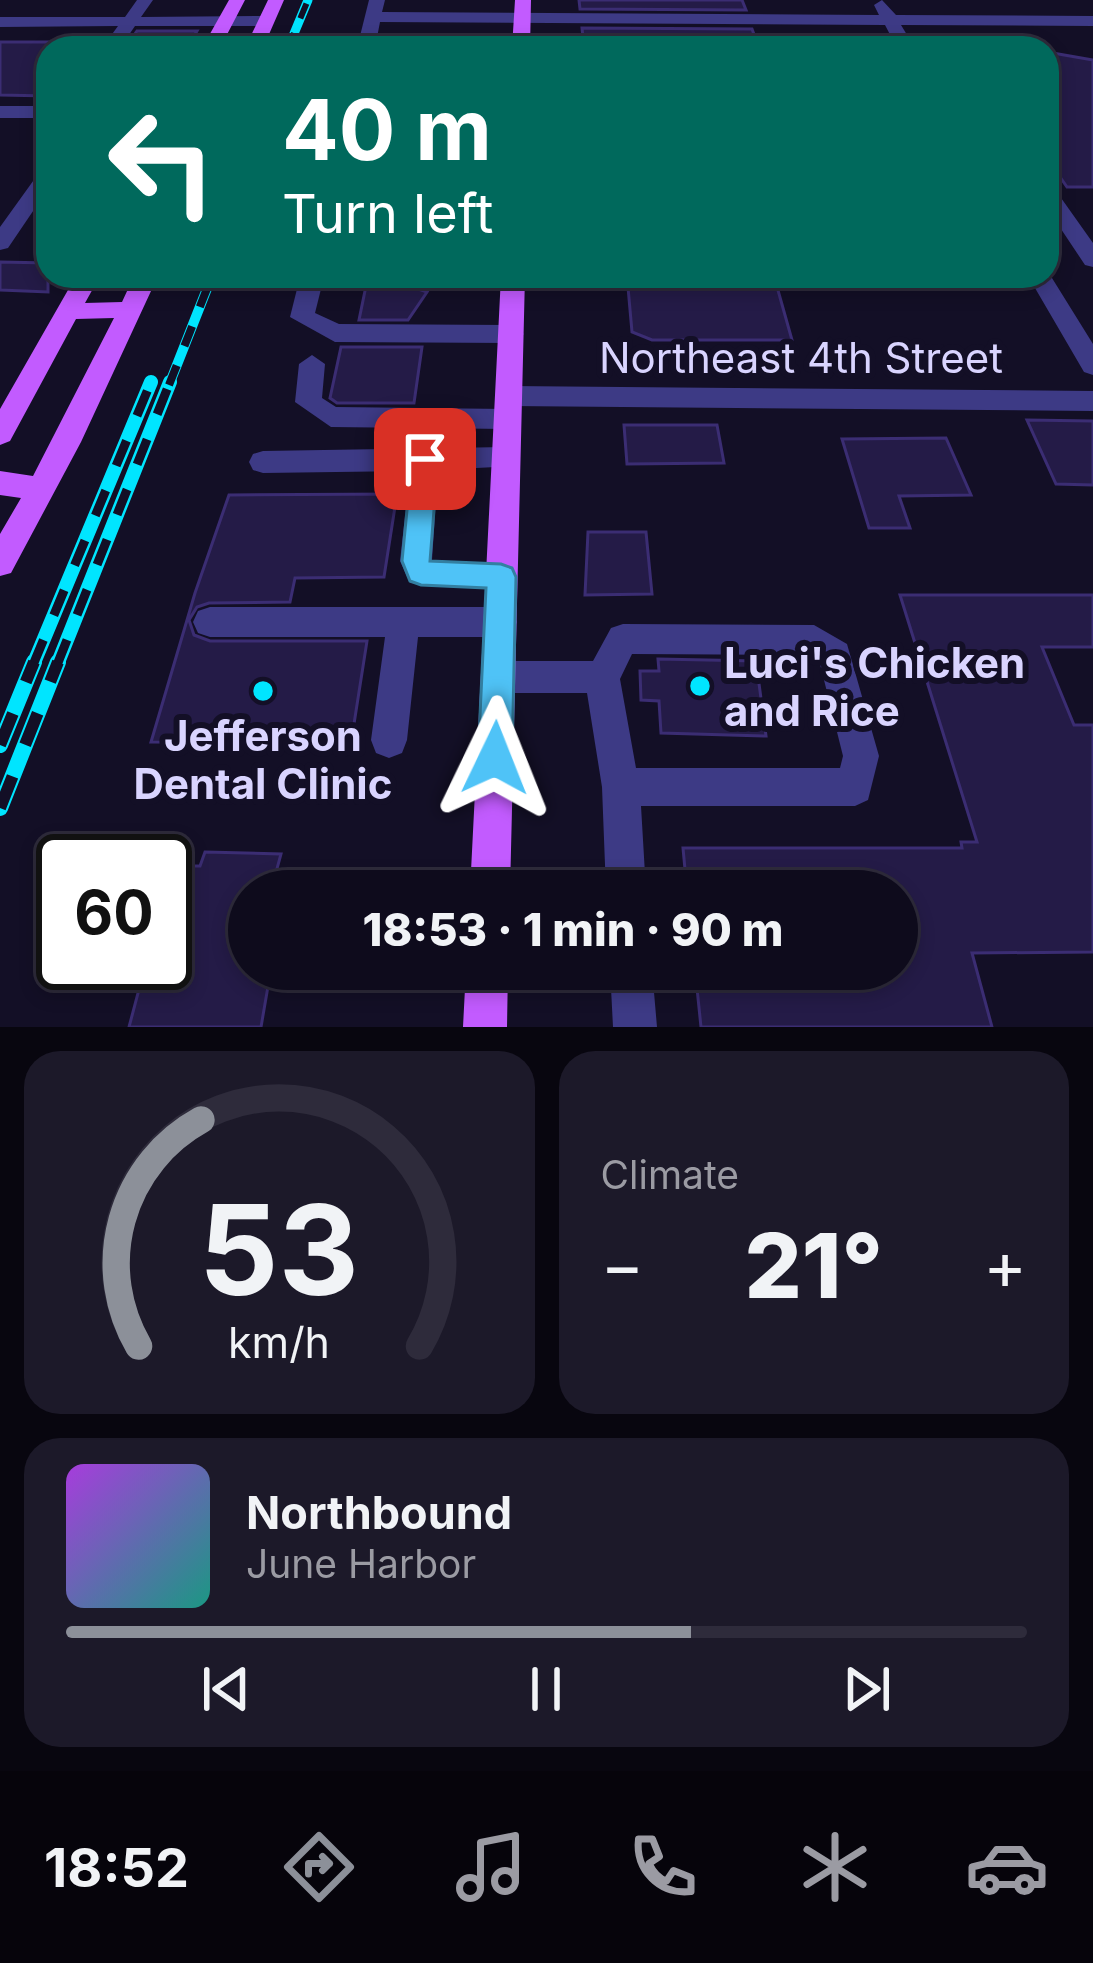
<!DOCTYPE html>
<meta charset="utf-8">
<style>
:root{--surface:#0e0b1c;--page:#1c1929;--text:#f1f3f6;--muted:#9b9ba3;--line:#2e2b3b;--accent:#8c9099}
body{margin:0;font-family:Inter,sans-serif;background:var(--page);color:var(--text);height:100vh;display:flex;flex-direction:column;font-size:45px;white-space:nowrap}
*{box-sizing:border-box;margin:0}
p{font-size:39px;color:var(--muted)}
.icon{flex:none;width:66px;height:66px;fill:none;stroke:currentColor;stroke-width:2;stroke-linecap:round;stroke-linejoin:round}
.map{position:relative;height:1027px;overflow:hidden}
.details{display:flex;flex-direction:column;gap:24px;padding:24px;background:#08060f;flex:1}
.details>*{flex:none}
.banner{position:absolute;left:36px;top:36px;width:1023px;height:252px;border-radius:36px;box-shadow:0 6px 18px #0003,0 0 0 3px var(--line);background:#00695c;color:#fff;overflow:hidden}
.speed{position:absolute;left:36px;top:834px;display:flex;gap:24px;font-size:60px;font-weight:700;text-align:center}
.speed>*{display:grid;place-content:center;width:156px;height:156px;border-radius:50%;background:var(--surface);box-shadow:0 6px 18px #0003,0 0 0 3px var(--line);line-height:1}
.speed .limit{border:6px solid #111;border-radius:18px;background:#fff;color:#111}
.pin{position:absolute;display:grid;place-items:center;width:102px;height:102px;color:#fff;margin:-51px;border-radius:24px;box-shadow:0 6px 18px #0006}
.me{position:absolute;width:132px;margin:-66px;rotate:2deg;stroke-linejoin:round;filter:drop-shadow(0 0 9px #0008)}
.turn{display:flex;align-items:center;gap:42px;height:252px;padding:0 48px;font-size:54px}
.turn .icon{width:156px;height:156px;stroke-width:2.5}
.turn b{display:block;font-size:84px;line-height:102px}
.big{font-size:90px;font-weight:800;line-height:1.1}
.details .widget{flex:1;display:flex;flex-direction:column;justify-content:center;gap:18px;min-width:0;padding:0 42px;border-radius:36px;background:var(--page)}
.details .dial{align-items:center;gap:0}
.dial svg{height:312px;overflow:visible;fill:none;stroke:var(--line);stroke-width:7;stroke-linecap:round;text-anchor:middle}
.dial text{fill:var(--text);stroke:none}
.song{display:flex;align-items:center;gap:36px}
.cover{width:144px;height:144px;border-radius:18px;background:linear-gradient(135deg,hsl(280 70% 55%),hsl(170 70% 35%))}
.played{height:12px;border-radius:6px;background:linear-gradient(90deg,var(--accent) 65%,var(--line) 65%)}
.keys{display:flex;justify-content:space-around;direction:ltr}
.heat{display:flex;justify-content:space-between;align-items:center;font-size:66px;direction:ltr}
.details .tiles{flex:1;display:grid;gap:24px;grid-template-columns:1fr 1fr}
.widget:last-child{grid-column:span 2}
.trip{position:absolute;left:228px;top:870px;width:690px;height:120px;border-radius:60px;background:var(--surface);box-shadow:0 6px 18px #0003,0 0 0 3px var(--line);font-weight:800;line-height:120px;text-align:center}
.dock{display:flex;height:192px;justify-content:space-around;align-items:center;background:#06040b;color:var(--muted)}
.dock .icon{width:84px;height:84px}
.dock .active{color:var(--accent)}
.dock b{font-size:54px;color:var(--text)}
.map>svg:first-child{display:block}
.building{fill:#241b47;stroke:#3b2d73;stroke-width:3}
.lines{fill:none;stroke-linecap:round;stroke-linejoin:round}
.minor{fill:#3d3a85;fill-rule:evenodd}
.major{fill:#c25bff;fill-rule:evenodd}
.rail-far3-casing{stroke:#00e5ff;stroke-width:9}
.rail-far2-casing{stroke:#00e5ff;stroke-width:10}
.rail-far1-casing{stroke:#00e5ff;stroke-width:14}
.rail-casing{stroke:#00e5ff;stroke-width:16}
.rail-far3{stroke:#130f26;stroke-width:6;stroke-dasharray:16;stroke-linecap:butt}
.rail-far2{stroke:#130f26;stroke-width:8;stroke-dasharray:21;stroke-linecap:butt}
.rail-far1{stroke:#130f26;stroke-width:9;stroke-dasharray:27;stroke-linecap:butt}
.rail{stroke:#130f26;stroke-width:12;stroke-dasharray:34;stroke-linecap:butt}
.route{fill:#4fc3f7;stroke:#337fa1;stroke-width:3}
.poi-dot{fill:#00e5ff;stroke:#130f26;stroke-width:4.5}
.labels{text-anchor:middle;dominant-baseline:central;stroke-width:12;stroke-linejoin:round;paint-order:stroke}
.street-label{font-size:42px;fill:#d9d4ff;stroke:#130f26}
.poi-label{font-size:42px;font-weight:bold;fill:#d9d4ff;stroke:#130f26;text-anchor:start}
</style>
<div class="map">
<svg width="1093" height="1027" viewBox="0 0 1093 1027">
<rect width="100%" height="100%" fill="#130f26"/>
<path class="building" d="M579,0H742L746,10L580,9Z
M582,28L752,29L759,48H584Z
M137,31H197L187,48H125Z
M0,42H48V96L0,95Z
M1047,52L1093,60V187H1067L1047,158Z
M0,262L48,263V292L0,290Z
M627,276H774L792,340H652L632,332Z
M407,285L427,292L408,320H359L366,286Z
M341,347H422L414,403H337L330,398Z
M1027,420L1093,421V485L1056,484Z
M624,425H717L724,463L627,464Z
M946,438L971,495L899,496L910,528H869L842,439Z
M397,494L384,577L295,578L290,602L209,603L197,607L189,620L194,635L210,641H367L351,743L151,742L195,593L229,495Z
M588,532H646L652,594L585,595Z
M900,595H1093V647H1042L1074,725H1093V952L972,953L992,1027H701L695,969H897V891H687L683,848H962L961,842H977Z
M658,659L756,661L766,736L661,733L659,701L641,700L640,671H659Z
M205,852L281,854L271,891H249V969H271L261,1027H129L146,963H165V894L173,866H200Z"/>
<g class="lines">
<path class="minor" d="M137,0H153L141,17L266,16L274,21L266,26H135L120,48H102L118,26L0,27V17H125Z
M369,0H385L382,12L879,15L874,5L882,0L896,15L1093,16V26L901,25L915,48H897L885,25L380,22L375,48H357Z
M0,106H48V118H0Z
M48,168V189L8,248L0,250V227L41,170Z
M1047,186L1054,188L1093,243V267L1085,265L1047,208Z
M1047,270L1093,344V375L1084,372L1028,276H1047Z
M310,276H342L321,289L315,313L339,324L511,325L524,334L511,343L335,342L290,317L298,285Z
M312,355L325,364L322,398L336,407L507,409L521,419L507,429L331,427L295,402L299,364Z
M509,386L1093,391V411L509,406L496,396Z
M506,447L516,450L520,458L516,466L438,470L432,560L512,566L517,576L512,586L501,590L410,583L400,561L410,471L263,473L253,470L249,462L253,454L263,451Z
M210,607H500L512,611L517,622L512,633L500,637H418L407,740L402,753L389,758L376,753L371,740L385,637H210L198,633L193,622L198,611Z
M623,624L814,625L847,644L879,756L868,800L855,806H641L646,891H606L602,787L587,693H498L486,689L481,677L486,665L498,661H593L611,628ZM632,654L808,655L820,664L843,756L840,768H636L620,679Z
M610,969H652L657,1027H613Z"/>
<path class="major" d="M229,0H245L220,48H202Z
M268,0H284L263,48H245Z
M515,0H531L530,48H512Z
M76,276H100L85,303L122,302L134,276H158L81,442L11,573L0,576V534L21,498L0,495V471L33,476L114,318L76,319L10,441L0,445V409Z
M501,276H525L510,891H470Z
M466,969H508L507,1027H463Z"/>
<defs>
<path id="rail-far3" d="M288,48L308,0"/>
<path id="rail-far2" d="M169,385L212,276"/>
<path id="rail-far1" d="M33,665L151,382
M57,665L170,382"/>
<path id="rail" d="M0,745L34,662
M0,808L58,662"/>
</defs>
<use href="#rail-far3" class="rail-far3-casing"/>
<use href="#rail-far2" class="rail-far2-casing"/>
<use href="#rail-far1" class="rail-far1-casing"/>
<use href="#rail" class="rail-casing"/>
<use href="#rail-far3" class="rail-far3"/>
<use href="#rail-far2" class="rail-far2"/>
<use href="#rail-far1" class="rail-far1"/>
<use href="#rail" class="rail"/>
</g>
<path class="route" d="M425,449L438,459L430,561L501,564L512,568L516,577L512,758L507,770L495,775L483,770L478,758L486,588L421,585L410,581L402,561L412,459Z"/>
<g class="poi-dot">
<circle cx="700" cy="686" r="12"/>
<circle cx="263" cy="691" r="12"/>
</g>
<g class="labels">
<g class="street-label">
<text x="801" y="357">Northeast 4th Street</text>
</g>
<g class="poi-label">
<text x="724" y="662">Luci's Chicken<tspan x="724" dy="48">and Rice</tspan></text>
<text x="263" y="735" text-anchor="middle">Jefferson<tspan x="263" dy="48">Dental Clinic</tspan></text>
</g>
</g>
</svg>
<div class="speed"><div class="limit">60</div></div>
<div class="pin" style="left:425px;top:459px;background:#d93025"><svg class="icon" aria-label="arrive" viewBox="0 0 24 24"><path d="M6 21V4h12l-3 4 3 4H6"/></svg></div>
<svg class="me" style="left:495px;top:758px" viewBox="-20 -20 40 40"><path d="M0-17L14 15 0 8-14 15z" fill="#4fc3f7" stroke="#fff" stroke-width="4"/></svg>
<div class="trip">18:53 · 1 min · 90 m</div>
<div class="banner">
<div class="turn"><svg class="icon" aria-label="left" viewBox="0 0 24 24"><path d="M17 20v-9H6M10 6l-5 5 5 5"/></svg><div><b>40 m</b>Turn left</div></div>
</div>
</div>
<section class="details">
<div class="tiles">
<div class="widget dial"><svg viewBox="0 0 100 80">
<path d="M14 69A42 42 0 1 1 86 69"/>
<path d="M14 69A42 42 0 0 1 30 11" stroke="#8c9099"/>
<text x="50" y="56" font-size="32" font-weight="700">53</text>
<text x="50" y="72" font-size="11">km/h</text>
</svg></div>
<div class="widget"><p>Climate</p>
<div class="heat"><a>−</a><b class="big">21°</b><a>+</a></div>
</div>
<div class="widget">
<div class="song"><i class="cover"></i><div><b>Northbound</b><p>June Harbor</p></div></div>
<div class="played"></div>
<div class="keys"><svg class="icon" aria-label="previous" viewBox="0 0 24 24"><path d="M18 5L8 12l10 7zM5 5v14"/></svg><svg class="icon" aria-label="pause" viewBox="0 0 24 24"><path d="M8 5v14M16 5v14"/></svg><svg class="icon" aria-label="next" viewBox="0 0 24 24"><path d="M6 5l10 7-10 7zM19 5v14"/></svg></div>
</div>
</div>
</section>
<nav class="dock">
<b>18:52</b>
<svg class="icon active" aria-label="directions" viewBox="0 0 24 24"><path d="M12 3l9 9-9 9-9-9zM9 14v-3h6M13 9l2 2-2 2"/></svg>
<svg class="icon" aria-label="music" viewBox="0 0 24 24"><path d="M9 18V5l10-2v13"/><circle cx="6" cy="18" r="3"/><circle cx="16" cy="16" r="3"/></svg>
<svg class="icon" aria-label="phone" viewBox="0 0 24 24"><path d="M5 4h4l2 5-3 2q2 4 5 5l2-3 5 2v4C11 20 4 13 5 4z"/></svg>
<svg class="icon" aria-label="climate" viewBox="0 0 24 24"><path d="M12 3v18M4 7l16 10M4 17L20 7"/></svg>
<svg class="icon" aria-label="car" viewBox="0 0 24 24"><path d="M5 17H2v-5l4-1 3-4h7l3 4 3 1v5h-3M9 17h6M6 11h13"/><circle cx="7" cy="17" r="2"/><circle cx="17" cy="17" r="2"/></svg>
</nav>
